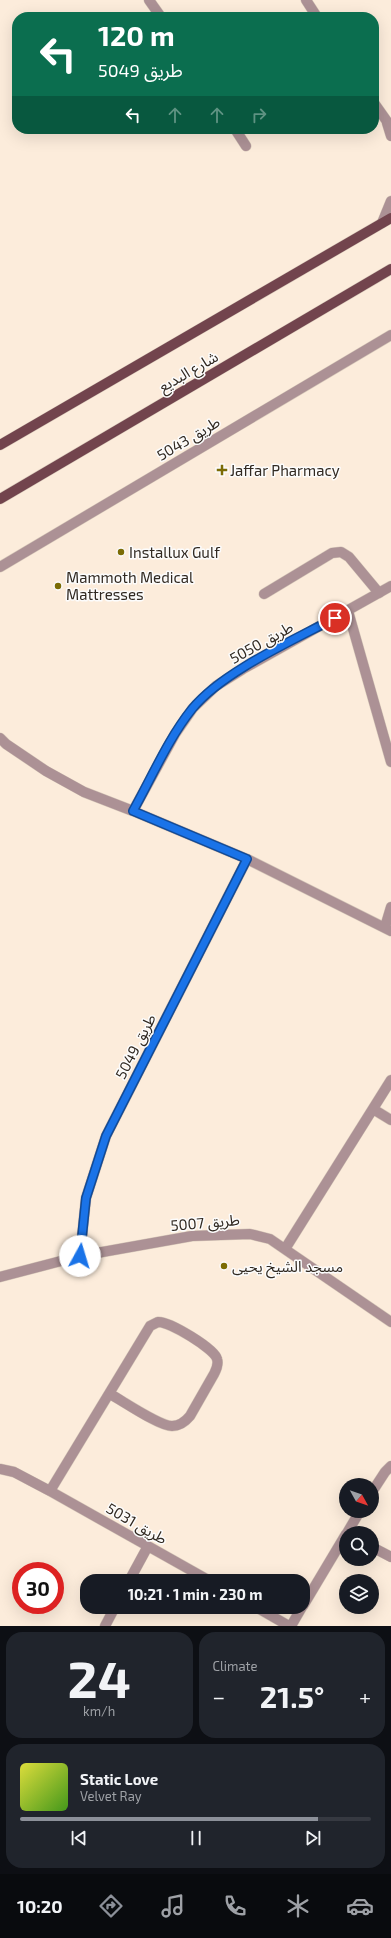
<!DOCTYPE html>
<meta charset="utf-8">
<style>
:root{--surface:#171b24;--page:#20242c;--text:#f1f3f6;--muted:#9ea1a6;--line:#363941;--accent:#8c9099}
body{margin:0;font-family:"Exo 2","Noto Sans Arabic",sans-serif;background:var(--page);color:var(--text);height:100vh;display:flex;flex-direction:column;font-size:15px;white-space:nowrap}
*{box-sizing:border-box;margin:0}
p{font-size:13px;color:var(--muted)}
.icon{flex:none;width:22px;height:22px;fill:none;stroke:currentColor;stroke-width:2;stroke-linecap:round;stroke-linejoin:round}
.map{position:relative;height:1626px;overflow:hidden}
.details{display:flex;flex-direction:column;gap:6px;padding:6px;background:#0d0f14;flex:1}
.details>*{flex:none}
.top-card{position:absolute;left:12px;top:12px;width:367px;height:122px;border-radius:16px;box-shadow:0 4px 16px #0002;background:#0b6e4f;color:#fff;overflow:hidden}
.needle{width:26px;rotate:130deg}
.controls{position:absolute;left:339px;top:1478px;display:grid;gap:8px}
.controls a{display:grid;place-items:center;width:40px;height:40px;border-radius:50%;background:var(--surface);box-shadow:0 4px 16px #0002;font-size:20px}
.speed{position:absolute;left:12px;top:1562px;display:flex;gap:8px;font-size:20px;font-weight:700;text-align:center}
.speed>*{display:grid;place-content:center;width:52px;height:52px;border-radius:50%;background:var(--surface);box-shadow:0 4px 16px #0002;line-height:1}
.speed .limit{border:6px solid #d22;background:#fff;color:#111}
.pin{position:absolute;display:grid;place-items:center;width:34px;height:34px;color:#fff;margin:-17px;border:2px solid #fff;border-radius:50%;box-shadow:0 1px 4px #0007}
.me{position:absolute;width:44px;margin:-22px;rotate:6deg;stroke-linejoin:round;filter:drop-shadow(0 0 3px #0008)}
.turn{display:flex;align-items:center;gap:14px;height:84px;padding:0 20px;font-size:18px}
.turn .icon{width:52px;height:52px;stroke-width:2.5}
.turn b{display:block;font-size:28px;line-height:34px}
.lanes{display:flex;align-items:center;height:38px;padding:0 20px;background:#0003;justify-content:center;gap:20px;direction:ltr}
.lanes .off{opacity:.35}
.big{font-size:30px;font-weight:700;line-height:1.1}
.details .card{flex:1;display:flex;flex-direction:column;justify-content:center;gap:6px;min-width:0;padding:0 14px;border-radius:16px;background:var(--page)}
.details .dial{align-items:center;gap:0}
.dial b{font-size:52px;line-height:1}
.song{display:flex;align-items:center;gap:12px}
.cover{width:48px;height:48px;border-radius:6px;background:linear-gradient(135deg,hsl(60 70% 55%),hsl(100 70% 35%))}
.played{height:4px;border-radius:2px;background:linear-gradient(90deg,var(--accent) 85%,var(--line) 85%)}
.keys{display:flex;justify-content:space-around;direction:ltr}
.heat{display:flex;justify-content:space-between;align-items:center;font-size:22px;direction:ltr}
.details .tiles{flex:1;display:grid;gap:6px;grid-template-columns:1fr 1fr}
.card:last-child{grid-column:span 2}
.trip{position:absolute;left:80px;top:1574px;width:230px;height:40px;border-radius:16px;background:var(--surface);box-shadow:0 4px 16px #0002;font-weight:700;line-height:40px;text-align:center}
.menu{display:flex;height:64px;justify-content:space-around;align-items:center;background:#090b0e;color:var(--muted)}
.menu .icon{width:28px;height:28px}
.menu .current{color:var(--accent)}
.menu b{font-size:18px;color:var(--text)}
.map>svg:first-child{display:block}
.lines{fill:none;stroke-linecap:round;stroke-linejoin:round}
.lane-casing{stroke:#d7c9ba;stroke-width:11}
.street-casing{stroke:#d7c9ba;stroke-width:11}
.primary-casing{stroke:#d7c9ba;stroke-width:11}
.lane{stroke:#ac9195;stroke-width:10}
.street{stroke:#ac9195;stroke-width:10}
.primary{stroke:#72444d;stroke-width:10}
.route-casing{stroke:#114b97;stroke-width:10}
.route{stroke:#1a73e8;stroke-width:7}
.poi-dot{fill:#7b6b04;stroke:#fcfcfc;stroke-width:1.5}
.labels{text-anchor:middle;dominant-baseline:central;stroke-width:3;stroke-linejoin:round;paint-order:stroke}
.street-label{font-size:15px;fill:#312921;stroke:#fcfcfc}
.poi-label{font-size:15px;fill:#312921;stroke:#fcfcfc;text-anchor:start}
</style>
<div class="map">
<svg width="391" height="1626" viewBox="0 0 391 1626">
<rect width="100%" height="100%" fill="#fcecdb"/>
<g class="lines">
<defs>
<path id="lane" d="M264,594L332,553L341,552L349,557L379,593"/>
<path id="street" d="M149,0L161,17
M306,0L317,17
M374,103L391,127
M387,123L391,136
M235,129L246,146
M382,223L391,201
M0,567L391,335
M348,611L391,762
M0,738L6,744L46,771L84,792L133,811L247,859L391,931
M133,811L175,734L193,708L216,686L243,669L391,586
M385,927L391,907
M373,1109L391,1120
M285,1249L391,1080
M80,1256L86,1198L106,1136L247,859
M0,1277L80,1256L192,1236L250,1234L270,1239L391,1322
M0,1469L14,1472L50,1491L210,1581
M50,1491L150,1326C152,1325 156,1323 158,1322C169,1321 215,1349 217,1359C219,1365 216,1370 214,1374L190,1416C185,1422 180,1426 172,1426C159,1426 123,1401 110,1394
M372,1492L385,1472L391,1466
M347,1533L360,1511
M372,1547L391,1557
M129,1581L148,1546
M303,1606L346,1534
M256,1607L289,1626
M105,1626L115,1607
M291,1626L302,1607"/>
<path id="primary" d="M0,445L391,218
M0,499L391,269"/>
</defs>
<use href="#lane" class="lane-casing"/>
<use href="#street" class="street-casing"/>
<use href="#primary" class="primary-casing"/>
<use href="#lane" class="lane"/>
<use href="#street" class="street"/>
<use href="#primary" class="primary"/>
</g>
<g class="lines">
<defs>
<path id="route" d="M80,1256L86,1198L106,1136L247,859L133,811C152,777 168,739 192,709C222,672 292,641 335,618"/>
</defs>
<use href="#route" class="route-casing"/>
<use href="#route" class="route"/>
</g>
<g class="poi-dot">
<path d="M220 464h4v4h4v4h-4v4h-4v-4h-4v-4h4z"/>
<circle cx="121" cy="552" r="4"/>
<circle cx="58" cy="586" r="4"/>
<circle cx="224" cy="1266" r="4"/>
</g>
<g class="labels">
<g class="street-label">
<text transform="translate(188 371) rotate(-30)">شارع البديع</text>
<text transform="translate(188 438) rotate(-31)">طريق 5043</text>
<text transform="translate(261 642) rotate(-29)">طريق 5050</text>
<text transform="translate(135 1046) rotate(-63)">طريق 5049</text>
<text transform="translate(205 1222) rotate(-5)">طريق 5007</text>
<text transform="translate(137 1523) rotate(30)">طريق 5031</text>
</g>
<g class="poi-label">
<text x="230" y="470">Jaffar Pharmacy</text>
<text x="129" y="552">Installux Gulf</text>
<text x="66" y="577">Mammoth Medical<tspan x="66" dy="17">Mattresses</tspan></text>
<text x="232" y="1266">مسجد الشيخ يحيى</text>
</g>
</g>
</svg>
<div class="controls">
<a><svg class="needle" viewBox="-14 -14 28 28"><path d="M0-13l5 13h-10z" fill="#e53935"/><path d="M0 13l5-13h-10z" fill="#9ea1a6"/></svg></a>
<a><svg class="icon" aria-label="search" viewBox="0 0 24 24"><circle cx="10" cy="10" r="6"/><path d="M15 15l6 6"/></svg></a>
<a><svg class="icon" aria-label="layers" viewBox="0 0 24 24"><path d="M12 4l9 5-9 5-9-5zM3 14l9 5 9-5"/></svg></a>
</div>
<div class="speed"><div class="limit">30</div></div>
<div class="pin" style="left:335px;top:618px;background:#d93025"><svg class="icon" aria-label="arrive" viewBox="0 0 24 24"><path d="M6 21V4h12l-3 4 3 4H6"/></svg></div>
<svg class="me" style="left:80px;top:1256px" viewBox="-20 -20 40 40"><circle r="19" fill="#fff"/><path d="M0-13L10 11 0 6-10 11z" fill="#1a73e8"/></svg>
<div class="trip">10:21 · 1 min · 230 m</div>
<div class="top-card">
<div class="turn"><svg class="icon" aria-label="left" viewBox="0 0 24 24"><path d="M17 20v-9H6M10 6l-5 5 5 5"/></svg><div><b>120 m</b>طريق 5049</div></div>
<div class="lanes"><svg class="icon" aria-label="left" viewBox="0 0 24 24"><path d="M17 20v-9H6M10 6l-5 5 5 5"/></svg><svg class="icon off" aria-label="ahead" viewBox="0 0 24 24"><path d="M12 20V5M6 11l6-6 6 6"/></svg><svg class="icon off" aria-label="ahead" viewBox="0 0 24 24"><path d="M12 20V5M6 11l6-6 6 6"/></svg><svg class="icon off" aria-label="right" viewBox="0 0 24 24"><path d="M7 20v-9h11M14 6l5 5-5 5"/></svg></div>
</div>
</div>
<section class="details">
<div class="tiles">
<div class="card dial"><b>24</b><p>km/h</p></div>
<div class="card"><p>Climate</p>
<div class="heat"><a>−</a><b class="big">21.5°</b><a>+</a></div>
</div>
<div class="card">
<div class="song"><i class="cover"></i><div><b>Static Love</b><p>Velvet Ray</p></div></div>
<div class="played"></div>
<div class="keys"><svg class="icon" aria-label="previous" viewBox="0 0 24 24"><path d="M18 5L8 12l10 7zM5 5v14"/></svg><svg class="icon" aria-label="pause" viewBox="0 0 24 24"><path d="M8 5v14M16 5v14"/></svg><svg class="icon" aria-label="next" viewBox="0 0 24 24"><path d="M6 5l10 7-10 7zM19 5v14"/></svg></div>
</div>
</div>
</section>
<nav class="menu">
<b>10:20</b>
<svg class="icon current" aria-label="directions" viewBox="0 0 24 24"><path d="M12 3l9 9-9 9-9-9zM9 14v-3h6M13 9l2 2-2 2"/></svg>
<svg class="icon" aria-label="music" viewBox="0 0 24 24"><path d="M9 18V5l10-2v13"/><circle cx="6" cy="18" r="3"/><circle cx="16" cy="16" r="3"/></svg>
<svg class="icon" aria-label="phone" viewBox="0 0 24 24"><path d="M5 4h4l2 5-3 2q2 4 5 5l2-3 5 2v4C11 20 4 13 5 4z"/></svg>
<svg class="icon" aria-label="climate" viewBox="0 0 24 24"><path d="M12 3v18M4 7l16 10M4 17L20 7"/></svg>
<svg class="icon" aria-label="car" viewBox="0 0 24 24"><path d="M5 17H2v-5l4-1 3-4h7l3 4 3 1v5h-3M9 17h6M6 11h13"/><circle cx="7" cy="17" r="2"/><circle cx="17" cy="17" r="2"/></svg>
</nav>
